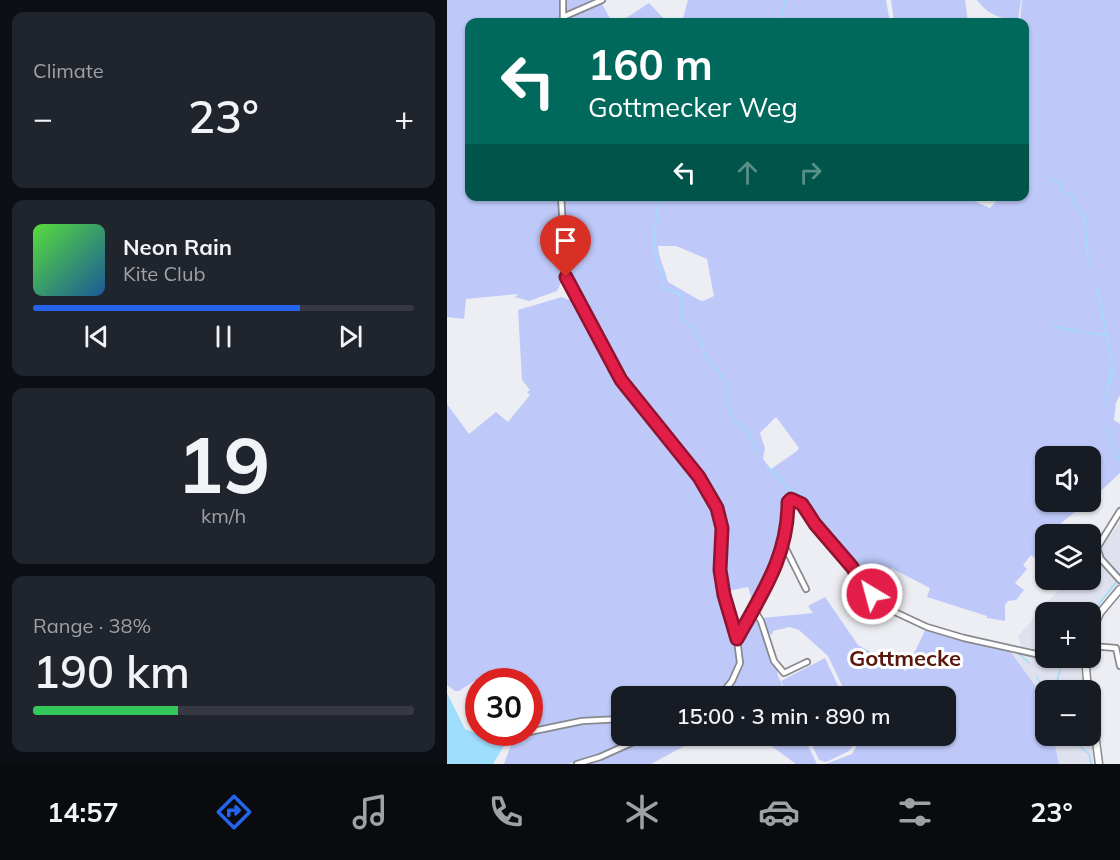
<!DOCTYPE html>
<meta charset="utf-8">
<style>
:root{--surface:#171b24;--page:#20242c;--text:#f1f3f6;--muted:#9ea1a6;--line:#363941;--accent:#2563eb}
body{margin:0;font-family:Mulish,sans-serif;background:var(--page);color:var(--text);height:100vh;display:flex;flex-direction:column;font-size:22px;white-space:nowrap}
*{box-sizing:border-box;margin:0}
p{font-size:20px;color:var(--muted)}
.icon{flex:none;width:33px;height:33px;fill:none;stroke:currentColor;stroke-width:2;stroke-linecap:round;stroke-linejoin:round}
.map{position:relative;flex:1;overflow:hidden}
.side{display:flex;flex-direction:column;gap:12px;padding:12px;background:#0d0f14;width:447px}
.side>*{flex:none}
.guide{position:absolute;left:18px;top:18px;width:564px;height:183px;border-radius:12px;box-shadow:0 2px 4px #0004;background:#00695c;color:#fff;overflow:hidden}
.buttons{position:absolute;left:588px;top:446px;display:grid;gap:12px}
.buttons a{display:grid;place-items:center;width:66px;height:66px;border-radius:12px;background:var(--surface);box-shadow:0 2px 4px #0004;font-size:30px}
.speed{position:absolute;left:18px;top:668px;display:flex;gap:12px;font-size:30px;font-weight:700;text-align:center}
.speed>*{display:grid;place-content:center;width:78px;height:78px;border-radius:50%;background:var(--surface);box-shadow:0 2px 4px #0004;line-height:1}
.speed .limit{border:9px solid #d22;background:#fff;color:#111}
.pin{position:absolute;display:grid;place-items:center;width:51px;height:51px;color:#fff;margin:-62px -26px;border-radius:50% 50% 50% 0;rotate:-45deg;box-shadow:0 0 6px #0007}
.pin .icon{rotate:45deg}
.me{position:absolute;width:66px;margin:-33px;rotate:323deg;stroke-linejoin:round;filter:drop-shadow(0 0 4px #0008)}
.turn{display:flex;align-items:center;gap:21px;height:126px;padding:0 24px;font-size:27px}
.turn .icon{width:78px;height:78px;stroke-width:2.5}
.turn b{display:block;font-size:42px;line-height:51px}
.lanes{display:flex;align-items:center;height:57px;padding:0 24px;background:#0003;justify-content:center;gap:30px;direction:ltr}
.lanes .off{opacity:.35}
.big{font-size:45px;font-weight:600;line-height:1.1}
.side .tile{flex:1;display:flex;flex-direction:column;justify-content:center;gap:9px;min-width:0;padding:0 21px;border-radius:12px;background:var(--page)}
.side .dial{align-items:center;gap:0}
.dial b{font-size:78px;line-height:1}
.song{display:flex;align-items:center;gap:18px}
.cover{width:72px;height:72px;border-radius:9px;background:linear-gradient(135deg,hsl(110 70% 55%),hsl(210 70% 35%))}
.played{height:6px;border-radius:3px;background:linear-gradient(90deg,var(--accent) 70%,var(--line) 70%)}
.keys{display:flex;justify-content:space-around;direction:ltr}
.heat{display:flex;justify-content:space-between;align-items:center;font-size:33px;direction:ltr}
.charge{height:9px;border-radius:4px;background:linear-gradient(90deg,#34c759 38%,var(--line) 0)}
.trip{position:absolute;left:164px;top:686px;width:345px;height:60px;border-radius:12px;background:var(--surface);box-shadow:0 2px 4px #0004;font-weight:600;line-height:60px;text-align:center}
.menu{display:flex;height:96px;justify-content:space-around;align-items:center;background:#090b0e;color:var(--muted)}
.menu .icon{width:42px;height:42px}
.menu .on{color:var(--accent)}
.menu b{font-size:27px;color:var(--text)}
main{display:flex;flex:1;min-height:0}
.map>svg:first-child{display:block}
.built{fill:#dfe2ee}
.green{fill:#bec9f9;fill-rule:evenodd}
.water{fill:#9fddfc}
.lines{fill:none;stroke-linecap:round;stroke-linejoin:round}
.stream{stroke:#9fddfc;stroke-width:1.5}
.street-casing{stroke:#88898e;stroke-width:8}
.secondary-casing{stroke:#88898e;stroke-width:9}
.street{stroke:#fff;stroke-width:4.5}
.secondary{stroke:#fff;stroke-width:6}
.route-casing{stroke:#92132f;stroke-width:15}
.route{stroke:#e11d48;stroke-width:10}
.labels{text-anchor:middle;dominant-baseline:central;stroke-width:6;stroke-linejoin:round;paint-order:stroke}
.district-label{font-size:22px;font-weight:bold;fill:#5a170b;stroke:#fff}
</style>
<main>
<section class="side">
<div class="tile"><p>Climate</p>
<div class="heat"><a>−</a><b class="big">23°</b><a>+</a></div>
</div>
<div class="tile">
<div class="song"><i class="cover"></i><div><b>Neon Rain</b><p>Kite Club</p></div></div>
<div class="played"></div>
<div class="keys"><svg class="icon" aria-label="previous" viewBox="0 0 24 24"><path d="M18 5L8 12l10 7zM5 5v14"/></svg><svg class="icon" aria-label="pause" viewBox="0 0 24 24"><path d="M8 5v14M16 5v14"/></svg><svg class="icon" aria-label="next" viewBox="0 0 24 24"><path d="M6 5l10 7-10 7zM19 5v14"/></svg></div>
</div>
<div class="tile dial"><b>19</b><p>km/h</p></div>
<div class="tile"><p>Range · 38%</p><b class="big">190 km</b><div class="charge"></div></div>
</section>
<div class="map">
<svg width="673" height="764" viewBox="0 0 673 764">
<rect width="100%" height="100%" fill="#edeef3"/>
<path class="built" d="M673,523V582L646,616L644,623V612H598V653L574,646L571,636L621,579H644V553L650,540L661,538Z
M563,651L628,666L634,670L637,690H598V699Z
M644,733L647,764H612L606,735H644Z"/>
<path class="green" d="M0,0H114L112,22H22V196L111,197L115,281L110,291L82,301L68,297L71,294L19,299L17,319L0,317Z
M118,0H148L123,13L118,11Z
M241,0H439L443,22H235Z
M444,0H518L521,22H447Z
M530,0H574L571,21C553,18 541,15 530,0Z
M575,0H673V395L669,403L667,420L673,424V473L644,500V456H598V501H642L613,524L630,534H598V566L584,555L576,565L580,569L568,583L577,590L569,600L561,601L558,605V621L540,618V616L480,597L483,588L444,568L418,586L400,557L368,522L358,505L350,498H341L338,502V524L331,556L306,603L301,587L275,592L292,660L278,687L269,696H174V735H198L155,754L121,764H57L64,745L68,744L71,732H82V681L31,682L29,680L12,691H8L0,685V404L22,434L49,412L61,422L83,395L80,392L83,390L75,380L71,310L115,297L125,301L132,296L121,267L117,197L516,196L543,208L553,197L578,196V22H573ZM211,246H229L260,259L267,296L256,301L252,300L221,282C218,269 212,259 211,246ZM329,417L352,448L350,451L324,469L316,459L318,448L313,433Z
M154,2L165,22H118L120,20Z
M202,3L220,22H173Z
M378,597L411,645L459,671L479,628L563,651L598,699V735H606L612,764H379L405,754L416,735H498V696H400L381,656L352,630L343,627L326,631L325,635L321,633L315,618L366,613L361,606Z
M305,615L312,621L325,664L329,665L331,676L340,696H276L293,671L295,651L294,639Z
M378,658L396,696H341L334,681Z
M208,735H267L243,743L204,764H136L156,758Z
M309,735H356L370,764H349Z
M360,735H413L402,751L379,762L372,760Z"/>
<path class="water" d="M0,693L18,729L58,744L46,764H0Z"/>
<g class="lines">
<path class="stream" d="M333,22L338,0
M604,178L613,184L617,193L625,195V201L637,216C639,233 641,249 641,266
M212,196C209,217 206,237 209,258C211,270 218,275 216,288L232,294L236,300L234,314L236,319L245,327L256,345L257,353L279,382V397L285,416L288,422L300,430L311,454
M650,288L665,362L658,405
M606,325L612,328L635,332
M640,333L659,335
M662,384L666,378L667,365
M661,428L663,440L672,460
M320,466L334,479L342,490L353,494L364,504
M373,520L392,544
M644,614L670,581
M571,653L582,663
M615,666L618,657
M590,677L598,693
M607,690L614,668
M620,735L642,754L644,764"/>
<defs>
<path id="street" d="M116,17L155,0
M116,22V0
M114,196L119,277L174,380L252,477L270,508L275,521L273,570L277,595L290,639L293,663L285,681L273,696
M673,511L650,548L654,559L673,580
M337,545L359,589
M306,608L314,621L327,661L337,673L360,662
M290,639C315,593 340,557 341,502L344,499L355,504L368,524L405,567L417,587L450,613L480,627L517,638L598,656
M644,646L669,648L673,666
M604,657L638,664
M58,732L68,734L82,732
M82,732L135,721L174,719
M130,764L153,757L202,735"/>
<path id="secondary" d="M644,634L653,613L673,589
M638,657L641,690
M644,702L652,764"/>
</defs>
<use href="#street" class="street-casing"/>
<use href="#secondary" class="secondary-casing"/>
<use href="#street" class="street"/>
<use href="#secondary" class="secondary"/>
</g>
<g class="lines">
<defs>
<path id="route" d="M119,277L174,380L252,477L270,508L275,528L273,570L277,595L290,639C315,593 341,557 341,502L344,499L355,504L368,524L405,567L417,587L425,594"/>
</defs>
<use href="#route" class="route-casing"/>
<use href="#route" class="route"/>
</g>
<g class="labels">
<g class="district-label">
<text x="458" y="658">Gottmecke</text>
</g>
</g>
</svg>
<div class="buttons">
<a><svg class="icon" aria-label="sound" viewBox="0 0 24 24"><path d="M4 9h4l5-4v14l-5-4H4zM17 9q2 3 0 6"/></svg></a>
<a><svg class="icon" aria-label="layers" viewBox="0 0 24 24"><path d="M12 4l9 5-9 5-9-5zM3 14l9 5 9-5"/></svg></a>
<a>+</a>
<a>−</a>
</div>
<div class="speed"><div class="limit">30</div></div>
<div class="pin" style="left:119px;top:277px;background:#d93025"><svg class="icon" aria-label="arrive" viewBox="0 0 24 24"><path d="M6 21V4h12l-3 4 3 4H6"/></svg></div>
<svg class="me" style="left:425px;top:594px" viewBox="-20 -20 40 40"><circle r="17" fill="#e11d48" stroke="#fff" stroke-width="3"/><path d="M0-11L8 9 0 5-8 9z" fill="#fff"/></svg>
<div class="trip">15:00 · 3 min · 890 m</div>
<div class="guide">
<div class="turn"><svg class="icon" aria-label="left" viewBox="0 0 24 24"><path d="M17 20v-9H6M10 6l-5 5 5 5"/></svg><div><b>160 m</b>Gottmecker Weg</div></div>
<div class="lanes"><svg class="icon" aria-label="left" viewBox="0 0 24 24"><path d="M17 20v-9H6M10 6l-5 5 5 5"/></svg><svg class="icon off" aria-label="ahead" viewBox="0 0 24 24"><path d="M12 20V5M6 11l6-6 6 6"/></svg><svg class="icon off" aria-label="right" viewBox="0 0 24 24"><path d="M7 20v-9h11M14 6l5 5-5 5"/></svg></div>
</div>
</div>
</main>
<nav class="menu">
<b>14:57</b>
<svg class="icon on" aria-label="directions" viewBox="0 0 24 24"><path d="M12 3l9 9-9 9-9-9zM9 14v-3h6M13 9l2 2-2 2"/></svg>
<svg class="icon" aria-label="music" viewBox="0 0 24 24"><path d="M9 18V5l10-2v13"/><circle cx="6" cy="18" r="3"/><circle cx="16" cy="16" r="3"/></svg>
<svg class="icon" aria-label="phone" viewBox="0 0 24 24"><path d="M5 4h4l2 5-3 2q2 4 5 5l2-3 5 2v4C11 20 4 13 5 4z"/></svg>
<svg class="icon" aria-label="climate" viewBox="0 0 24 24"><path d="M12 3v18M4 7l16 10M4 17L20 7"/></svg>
<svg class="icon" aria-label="car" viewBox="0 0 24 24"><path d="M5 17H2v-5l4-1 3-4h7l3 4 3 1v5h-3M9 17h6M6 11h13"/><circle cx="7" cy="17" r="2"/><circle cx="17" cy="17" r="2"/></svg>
<svg class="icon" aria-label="filters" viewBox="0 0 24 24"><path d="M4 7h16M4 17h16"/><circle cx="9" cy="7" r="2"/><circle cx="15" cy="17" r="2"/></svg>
<b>23°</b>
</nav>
